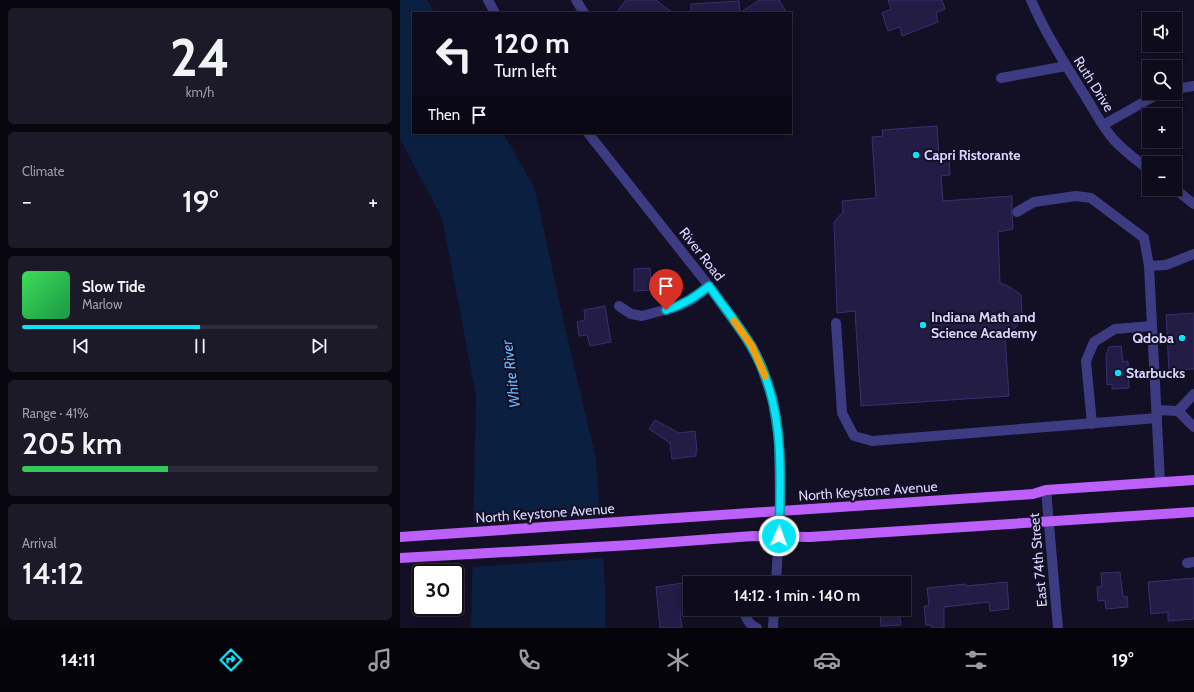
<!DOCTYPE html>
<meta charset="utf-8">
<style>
:root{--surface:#0e0b1c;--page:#1c1929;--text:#f1f3f6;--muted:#9b9ba3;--line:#2e2b3b;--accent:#07e4f7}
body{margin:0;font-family:Cabin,sans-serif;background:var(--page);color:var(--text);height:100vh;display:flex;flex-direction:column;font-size:15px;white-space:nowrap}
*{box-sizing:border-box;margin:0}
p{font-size:13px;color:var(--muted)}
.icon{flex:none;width:22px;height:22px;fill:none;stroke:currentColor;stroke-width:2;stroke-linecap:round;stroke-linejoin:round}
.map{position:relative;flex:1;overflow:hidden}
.panel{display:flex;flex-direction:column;gap:8px;padding:8px;background:#08060f;width:400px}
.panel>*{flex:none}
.top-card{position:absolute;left:12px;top:12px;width:380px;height:122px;border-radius:0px;box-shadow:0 2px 10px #0003,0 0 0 1px var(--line);background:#0e0b1c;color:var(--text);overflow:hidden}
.tools{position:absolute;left:742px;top:12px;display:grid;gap:8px}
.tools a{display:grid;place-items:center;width:40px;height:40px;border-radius:0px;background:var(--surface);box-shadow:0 2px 10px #0003,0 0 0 1px var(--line);font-size:20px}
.speed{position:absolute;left:12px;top:564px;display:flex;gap:8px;font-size:20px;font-weight:700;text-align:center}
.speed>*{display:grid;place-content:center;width:52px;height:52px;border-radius:50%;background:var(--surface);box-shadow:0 2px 10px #0003,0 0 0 1px var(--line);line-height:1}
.speed .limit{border:2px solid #111;border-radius:6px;background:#fff;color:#111}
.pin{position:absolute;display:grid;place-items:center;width:34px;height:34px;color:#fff;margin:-41px -17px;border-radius:50% 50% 50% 0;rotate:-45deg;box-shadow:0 0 4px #0007}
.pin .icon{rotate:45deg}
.me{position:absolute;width:44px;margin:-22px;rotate:2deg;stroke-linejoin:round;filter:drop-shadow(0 0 3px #0008)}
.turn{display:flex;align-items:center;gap:14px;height:84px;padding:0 16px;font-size:18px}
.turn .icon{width:52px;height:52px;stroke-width:2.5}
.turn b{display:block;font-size:28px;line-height:34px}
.then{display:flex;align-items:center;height:38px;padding:0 16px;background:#0003;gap:8px;font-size:15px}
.big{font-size:30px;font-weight:600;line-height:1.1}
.panel .tile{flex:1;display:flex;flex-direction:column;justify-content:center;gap:6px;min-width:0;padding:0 14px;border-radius:6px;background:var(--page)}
.panel .dial{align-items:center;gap:0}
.dial b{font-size:52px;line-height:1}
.song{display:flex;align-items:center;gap:12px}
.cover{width:48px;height:48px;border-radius:6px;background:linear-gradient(135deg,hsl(130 70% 55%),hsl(140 70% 35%))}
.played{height:4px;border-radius:2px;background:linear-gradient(90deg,var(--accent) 50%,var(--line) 50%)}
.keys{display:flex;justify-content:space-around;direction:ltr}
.heat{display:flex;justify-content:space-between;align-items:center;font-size:22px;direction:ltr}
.charge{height:6px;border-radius:3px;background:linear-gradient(90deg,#34c759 41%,var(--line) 0)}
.trip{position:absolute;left:283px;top:576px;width:228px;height:40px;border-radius:0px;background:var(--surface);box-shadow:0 2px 10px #0003,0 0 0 1px var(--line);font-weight:600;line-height:40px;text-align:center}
.tabs{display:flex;height:64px;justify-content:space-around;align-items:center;background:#06040b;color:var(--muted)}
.tabs .icon{width:28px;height:28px}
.tabs .selected{color:var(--accent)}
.tabs b{font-size:18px;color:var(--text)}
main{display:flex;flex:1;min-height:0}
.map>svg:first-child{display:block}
.water{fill:#0b2041}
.pier{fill:#130f25}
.building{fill:#231c45;stroke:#3a2f70}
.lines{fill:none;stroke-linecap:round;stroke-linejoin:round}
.minor{stroke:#3d3c82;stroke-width:10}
.major{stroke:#bd5ffa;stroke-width:10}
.route-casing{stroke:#0594a1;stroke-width:10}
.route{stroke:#07e4f7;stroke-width:7}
.slow{stroke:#f59e0b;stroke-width:7}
.poi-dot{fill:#07e4f7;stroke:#130f25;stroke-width:1.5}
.labels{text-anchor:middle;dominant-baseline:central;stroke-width:4;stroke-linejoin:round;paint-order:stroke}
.street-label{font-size:14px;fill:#d8d4fe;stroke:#130f25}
.poi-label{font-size:14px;font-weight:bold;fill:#d8d4fe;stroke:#130f25;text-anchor:start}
.water-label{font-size:15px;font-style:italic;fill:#65b9fb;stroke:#130f25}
</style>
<main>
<section class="panel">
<div class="tile dial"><b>24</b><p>km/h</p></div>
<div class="tile"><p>Climate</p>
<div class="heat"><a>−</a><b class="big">19°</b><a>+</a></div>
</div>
<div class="tile">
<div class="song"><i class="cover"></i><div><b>Slow Tide</b><p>Marlow</p></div></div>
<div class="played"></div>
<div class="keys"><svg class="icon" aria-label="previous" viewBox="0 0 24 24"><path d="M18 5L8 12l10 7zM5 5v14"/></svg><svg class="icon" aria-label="pause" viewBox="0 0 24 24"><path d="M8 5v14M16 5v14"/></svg><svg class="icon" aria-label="next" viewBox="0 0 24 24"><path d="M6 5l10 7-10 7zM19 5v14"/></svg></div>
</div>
<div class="tile"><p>Range · 41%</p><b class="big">205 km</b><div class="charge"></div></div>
<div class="tile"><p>Arrival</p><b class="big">14:12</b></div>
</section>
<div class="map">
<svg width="794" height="628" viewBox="0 0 794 628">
<rect width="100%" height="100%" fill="#130f25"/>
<path class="water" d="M0,0H27L35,13H13V133H103L135,189L164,323L196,459L205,585V628H71L76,394L42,218L0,139Z"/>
<path class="pier" d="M202,516L205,558L71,567V524Z"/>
<path class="building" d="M226,0H256L273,13H216Z
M359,0H379L387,13H291V4L339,1L340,13Z
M488,0H542L545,9L536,13L538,22L502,36L500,27L488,31L482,13L491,9Z
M537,126L539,158L549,157L550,175L541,176L543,201L612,196V208L611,212L612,216L613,229L598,232L600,283L610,287L621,295L622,314L617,326L605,336L609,396L461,406L455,311L437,313L434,222L443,212L442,201L476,198L472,137L483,136L482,130Z
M250,268L251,290L234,291V269Z
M205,306L211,342L190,346L187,335L179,336L177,322L185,320L184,310Z
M794,313V369L769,370L766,315Z
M721,346L723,362L728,361L729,388L712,389V384L707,385L706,355L709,347Z
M255,420L279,433L295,431L297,451H296V456L272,459L270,443L249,429Z
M720,572L723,597L727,596L728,607L706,609L705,600L698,601L697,587L702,586L701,573Z
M794,578V619L768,621V612L751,614L748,582Z
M290,582V603L283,604L284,614H280L282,628H260L256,587Z
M607,582L609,609L590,611L589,602L544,607V628H532L531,625H526L524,606H529L527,588L566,584V586Z
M480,609H499L501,625L481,626Z"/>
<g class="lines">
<path class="minor" d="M88,0L95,13
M176,0L184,13
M631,0C646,35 667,67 687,99C695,112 703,128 714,140C724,151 737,160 749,170
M601,78L666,66
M775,89L794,86
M703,125L760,93
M188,133L309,286L352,346L360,363L373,400L379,439L380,511L376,583
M775,189L794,204
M617,212L634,202L676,196L691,198L744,238L749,266L766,265L794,254
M749,266L760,482
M219,306L231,314L242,316L279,306L293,299L309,286
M436,323L442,413L454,436L472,441L757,418
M757,410L778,411L794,427
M778,411L794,394
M692,424L686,361L694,342L715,329L752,326
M646,490L658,628
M787,563L794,562
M343,609C346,618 348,624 357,628
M373,628L374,609"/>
<path class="major" d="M0,537C211,523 422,507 633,494L646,490L794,480
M0,558L232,545L353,536L410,537L794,512"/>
</g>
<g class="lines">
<defs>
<path id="route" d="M266,310C283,305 295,297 309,286C323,306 339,325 351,346C385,403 381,472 379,536"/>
</defs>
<use href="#route" class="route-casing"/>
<use href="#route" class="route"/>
<path class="slow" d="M334,321L352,346L365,376"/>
</g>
<g class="poi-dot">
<circle cx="516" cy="155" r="4"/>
<circle cx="523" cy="325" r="4"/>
<circle cx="782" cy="338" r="4"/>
<circle cx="718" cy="373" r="4"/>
</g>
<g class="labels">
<g class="street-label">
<text transform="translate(694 84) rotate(58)">Ruth Drive</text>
<text transform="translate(302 254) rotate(52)">River Road</text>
<text transform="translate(468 491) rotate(-4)">North Keystone Avenue</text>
<text transform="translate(145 513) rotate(-4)">North Keystone Avenue</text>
<text transform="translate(638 560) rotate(-95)">East 74th Street</text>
</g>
<g class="poi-label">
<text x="524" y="155">Capri Ristorante</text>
<text x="531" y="317">Indiana Math and<tspan x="531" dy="16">Science Academy</tspan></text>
<text x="774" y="338" text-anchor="end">Qdoba</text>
<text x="726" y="373">Starbucks</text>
</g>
<g class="water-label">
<text transform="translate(111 374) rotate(-97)">White River</text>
</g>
</g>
</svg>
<div class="tools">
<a><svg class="icon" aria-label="sound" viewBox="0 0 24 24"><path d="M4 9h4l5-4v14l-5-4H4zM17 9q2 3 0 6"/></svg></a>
<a><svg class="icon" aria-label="search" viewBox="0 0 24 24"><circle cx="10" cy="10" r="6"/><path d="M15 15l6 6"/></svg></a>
<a>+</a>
<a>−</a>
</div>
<div class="speed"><div class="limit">30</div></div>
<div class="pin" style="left:266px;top:310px;background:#d93025"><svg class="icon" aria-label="arrive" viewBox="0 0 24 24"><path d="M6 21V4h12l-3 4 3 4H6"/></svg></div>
<svg class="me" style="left:379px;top:536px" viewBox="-20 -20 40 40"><circle r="17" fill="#07e4f7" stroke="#fff" stroke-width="3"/><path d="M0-11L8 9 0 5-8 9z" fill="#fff"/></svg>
<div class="trip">14:12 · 1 min · 140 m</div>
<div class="top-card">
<div class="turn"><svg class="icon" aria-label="left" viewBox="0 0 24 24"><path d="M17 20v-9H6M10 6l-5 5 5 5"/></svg><div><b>120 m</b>Turn left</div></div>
<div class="then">Then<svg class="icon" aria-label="arrive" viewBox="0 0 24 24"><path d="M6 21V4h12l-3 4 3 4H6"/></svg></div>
</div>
</div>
</main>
<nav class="tabs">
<b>14:11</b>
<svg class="icon selected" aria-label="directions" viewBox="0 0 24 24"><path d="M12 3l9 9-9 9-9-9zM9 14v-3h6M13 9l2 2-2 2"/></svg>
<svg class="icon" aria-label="music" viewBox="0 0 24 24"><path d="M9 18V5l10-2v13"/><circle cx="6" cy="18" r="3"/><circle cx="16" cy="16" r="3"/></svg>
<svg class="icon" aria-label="phone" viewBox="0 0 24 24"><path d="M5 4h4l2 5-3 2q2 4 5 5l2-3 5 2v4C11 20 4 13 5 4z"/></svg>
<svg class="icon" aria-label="climate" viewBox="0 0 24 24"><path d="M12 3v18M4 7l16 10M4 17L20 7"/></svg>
<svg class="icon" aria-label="car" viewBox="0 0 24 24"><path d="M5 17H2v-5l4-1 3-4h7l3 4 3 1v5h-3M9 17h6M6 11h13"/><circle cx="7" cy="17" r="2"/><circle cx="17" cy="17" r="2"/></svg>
<svg class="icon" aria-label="filters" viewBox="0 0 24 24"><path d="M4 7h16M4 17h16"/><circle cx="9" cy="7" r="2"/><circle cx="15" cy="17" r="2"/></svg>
<b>19°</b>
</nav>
